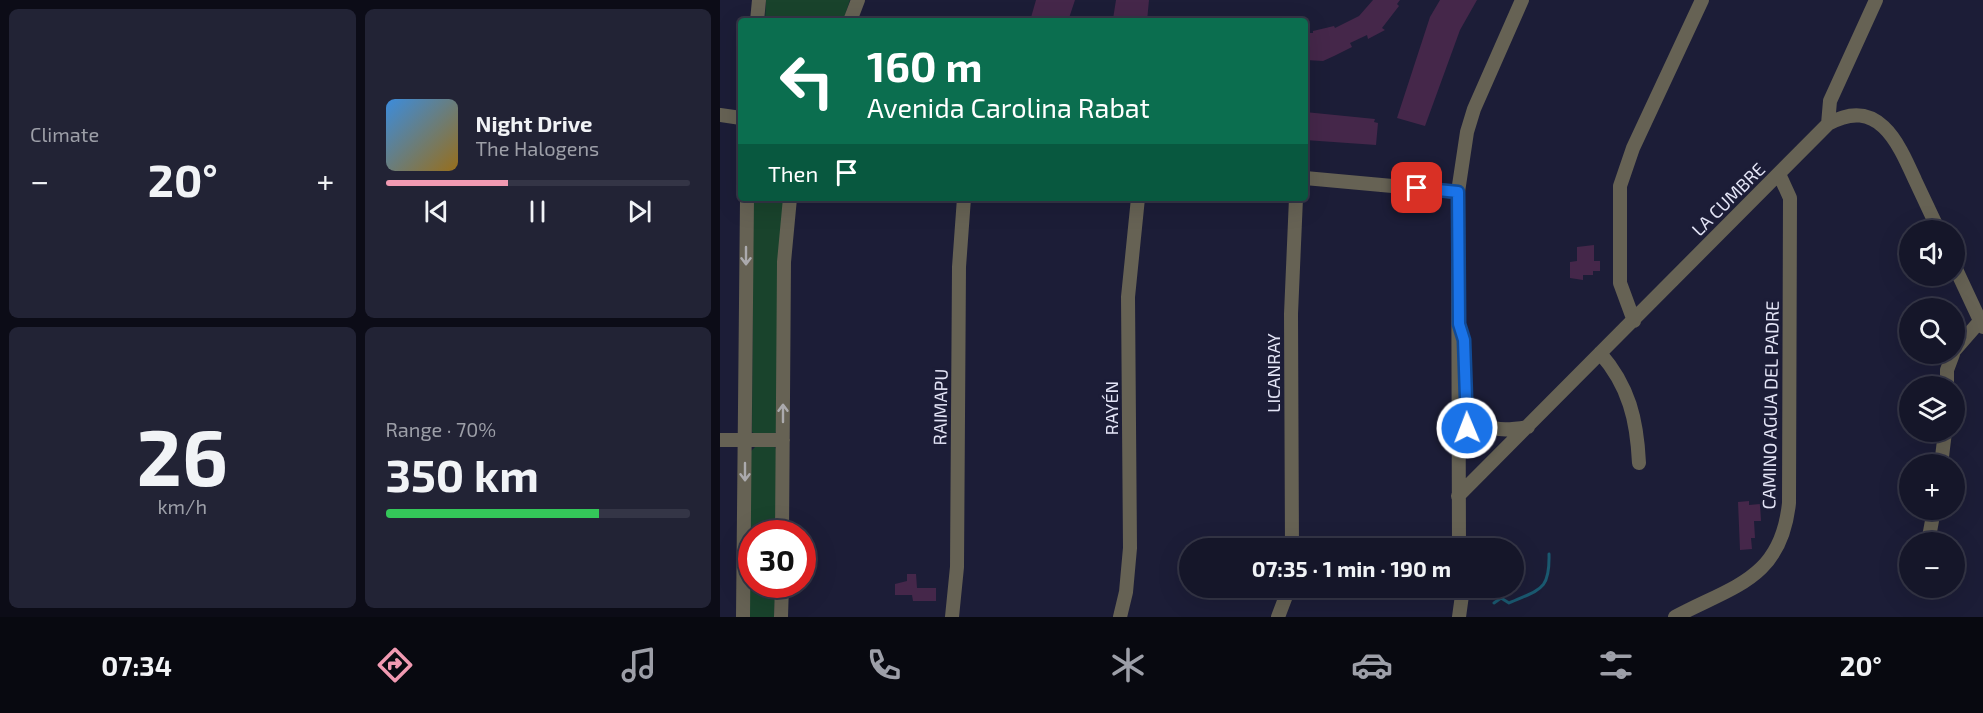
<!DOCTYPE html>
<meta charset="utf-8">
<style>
:root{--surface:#151629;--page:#222335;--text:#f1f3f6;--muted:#9d9fa8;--line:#343546;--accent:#f19ab2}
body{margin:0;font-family:"Exo 2",sans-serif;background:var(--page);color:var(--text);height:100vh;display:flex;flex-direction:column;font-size:22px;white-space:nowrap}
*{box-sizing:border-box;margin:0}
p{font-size:20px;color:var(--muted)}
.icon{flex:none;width:33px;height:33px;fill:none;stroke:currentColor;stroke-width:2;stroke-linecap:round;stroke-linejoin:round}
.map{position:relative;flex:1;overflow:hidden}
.sheet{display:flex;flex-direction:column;gap:9px;padding:9px;background:#0c0c17;width:720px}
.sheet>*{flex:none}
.guide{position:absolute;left:18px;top:18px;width:570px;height:183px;border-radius:6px;box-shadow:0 6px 24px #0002,0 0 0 2px var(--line);background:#0b6e4f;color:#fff;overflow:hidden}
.tools{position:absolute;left:1179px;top:220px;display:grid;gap:12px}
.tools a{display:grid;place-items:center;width:66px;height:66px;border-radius:50%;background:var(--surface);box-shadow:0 6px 24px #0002,0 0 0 2px var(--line);font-size:30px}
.speed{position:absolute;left:18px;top:520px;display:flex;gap:12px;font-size:30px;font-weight:700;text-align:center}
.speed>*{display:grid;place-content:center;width:78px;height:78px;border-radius:50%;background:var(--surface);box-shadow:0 6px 24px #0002,0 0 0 2px var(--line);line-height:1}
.speed .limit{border:9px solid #d22;background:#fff;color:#111}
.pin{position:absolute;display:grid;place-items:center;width:51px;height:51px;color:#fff;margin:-26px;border-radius:12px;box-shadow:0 3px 9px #0006}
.me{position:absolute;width:66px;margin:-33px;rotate:359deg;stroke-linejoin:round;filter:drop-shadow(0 0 4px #0008)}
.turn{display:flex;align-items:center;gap:21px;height:126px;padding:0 30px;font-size:27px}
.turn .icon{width:78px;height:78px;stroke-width:2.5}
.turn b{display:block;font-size:42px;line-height:51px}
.then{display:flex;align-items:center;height:57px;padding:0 30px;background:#0003;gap:12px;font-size:22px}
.big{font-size:45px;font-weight:700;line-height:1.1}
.sheet .card{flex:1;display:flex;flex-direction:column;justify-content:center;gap:9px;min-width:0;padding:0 21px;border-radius:9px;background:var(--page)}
.sheet .dial{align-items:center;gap:0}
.dial b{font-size:78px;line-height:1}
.song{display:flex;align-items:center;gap:18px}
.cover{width:72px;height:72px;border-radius:9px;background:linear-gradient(135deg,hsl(210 70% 55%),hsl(40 70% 35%))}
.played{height:6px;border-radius:3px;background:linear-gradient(90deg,var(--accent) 40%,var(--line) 40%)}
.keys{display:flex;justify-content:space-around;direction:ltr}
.heat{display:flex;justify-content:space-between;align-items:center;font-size:33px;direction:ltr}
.charge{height:9px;border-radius:4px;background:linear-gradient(90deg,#34c759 70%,var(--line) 0)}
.sheet .tiles{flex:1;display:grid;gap:9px;grid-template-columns:repeat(2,1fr)}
.trip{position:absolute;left:459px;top:538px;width:345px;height:60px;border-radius:30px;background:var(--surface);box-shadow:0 6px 24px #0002,0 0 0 2px var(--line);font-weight:700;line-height:60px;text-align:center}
.tab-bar{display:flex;height:96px;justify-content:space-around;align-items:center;background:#080910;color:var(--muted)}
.tab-bar .icon{width:42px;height:42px}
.tab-bar .selected{color:var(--accent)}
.tab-bar b{font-size:27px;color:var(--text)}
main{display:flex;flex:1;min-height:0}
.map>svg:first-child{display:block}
.green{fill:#19432c}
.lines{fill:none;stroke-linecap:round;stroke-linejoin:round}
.stream{stroke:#1a5970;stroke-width:3}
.building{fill:#45274a}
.minor{stroke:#666254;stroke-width:14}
.oneway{stroke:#abaaad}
.route-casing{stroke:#114b97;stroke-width:15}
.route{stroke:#1a73e8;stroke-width:10}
.labels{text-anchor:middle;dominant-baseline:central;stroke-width:6;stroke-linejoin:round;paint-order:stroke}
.street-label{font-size:18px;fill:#e3e4f6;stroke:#1c1d37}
</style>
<main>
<section class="sheet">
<div class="tiles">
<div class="card"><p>Climate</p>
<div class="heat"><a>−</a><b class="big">20°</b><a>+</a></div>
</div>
<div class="card">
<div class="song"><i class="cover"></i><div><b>Night Drive</b><p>The Halogens</p></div></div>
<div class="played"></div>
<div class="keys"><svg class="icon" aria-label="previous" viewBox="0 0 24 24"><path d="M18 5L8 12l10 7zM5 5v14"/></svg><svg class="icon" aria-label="pause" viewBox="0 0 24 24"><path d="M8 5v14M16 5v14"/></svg><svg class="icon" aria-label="next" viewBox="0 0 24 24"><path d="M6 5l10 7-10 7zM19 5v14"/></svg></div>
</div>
<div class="card dial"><b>26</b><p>km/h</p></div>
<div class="card"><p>Range · 70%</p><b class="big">350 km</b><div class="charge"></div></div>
</div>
</section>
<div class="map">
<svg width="1263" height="617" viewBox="0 0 1263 617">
<rect width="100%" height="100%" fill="#1c1d37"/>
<path class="green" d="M46,0H130L123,21H45Z
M33,198H65L59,429L53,435L37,436L32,432Z
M36,446H54L58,452L57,534H32V585H56L54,617H29L31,451Z"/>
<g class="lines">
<path class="stream" d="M774,603L781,598L789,603C820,589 830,591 829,554"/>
</g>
<path class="building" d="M316,0H355L348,21H310Z
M396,0H429L427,21L393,19Z
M653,0H680L677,4L679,6L662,28L665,30L648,39L647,35L630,43L632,47L614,56L603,61L586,60L585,33H593V31L614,26L615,28L639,16Z
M720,0H757L740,30L705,126L677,118L710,17Z
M585,112L655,119L654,122L658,123L656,145L585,140Z
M874,245V261H880V271H873V275H863V280L850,278V262L857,261V247Z
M1029,501V505L1040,504L1041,521H1034L1035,538H1031L1032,549L1020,550L1018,502Z
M187,574H196L197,588H216V601H193L192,595H175V584L187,581Z"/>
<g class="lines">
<path class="minor" d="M37,21L39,0
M130,21L138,0
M0,115L21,118
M1108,124L1110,101L1156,0
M585,178L738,192
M1234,265L1263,327
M914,321L900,283V186L913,148L982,0
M1234,351L1260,321
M880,353C909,386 917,420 919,463
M1227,387V370L1233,354
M746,408C769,431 777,432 808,427
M0,440H63
M1221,465L1225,432
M738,496L1108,124C1158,96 1178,142 1195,180C1203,197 1211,214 1219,231
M62,534L64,262L70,198
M1209,537L1214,510
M572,549L571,314L576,198
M739,549L738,192L747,132L754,109L802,0
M23,617L27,198
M61,617L62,585
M232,617L237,567L239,267L244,198
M400,617L406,592L410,548L408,297L418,198
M558,617L569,588
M739,617L743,588
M955,617C1012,586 1061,580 1069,503L1070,198L1059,174"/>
</g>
<defs><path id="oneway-shaft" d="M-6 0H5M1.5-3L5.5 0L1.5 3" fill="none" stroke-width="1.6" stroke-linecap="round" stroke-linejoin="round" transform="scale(1.5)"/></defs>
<g class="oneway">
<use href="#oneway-shaft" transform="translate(26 256) rotate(90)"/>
<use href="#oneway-shaft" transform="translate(63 413) rotate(-90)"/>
<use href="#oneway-shaft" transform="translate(25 472) rotate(90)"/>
</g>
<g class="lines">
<defs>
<path id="route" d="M697,188L738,192L739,324L744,340L747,428"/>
</defs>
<use href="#route" class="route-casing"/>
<use href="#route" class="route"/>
</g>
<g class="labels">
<g class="street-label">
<text transform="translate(1008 199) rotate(-45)">LA CUMBRE</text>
<text transform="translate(553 373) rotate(-90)">LICANRAY</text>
<text transform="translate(1050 405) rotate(-89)">CAMINO AGUA DEL PADRE</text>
<text transform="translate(220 407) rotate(-89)">RAIMAPU</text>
<text transform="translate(391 408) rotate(-90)">RAYÉN</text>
</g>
</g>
</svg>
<div class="tools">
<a><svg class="icon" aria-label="sound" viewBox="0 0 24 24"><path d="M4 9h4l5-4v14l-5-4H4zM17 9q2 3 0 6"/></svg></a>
<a><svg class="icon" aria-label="search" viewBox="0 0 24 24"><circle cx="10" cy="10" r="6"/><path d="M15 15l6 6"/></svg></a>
<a><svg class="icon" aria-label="layers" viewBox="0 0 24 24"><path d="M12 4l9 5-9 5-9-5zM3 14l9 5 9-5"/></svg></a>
<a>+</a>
<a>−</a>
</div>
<div class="speed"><div class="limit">30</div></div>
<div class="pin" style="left:697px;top:188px;background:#d93025"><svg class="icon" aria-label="arrive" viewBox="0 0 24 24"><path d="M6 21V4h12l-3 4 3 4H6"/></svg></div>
<svg class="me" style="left:747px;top:428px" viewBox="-20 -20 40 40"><circle r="17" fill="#1a73e8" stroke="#fff" stroke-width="3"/><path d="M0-11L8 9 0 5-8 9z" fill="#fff"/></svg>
<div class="trip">07:35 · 1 min · 190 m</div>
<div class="guide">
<div class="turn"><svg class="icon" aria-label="left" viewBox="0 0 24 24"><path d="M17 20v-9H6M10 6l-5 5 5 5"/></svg><div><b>160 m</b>Avenida Carolina Rabat</div></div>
<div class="then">Then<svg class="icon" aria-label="arrive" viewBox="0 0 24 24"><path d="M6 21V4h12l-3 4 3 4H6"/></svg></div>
</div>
</div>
</main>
<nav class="tab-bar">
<b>07:34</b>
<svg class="icon selected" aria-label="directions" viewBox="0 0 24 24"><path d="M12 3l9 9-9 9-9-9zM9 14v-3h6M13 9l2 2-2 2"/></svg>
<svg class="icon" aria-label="music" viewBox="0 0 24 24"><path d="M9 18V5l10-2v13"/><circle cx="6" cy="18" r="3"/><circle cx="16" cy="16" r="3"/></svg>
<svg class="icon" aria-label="phone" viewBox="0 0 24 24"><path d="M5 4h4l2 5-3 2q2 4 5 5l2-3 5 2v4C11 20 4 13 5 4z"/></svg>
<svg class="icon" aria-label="climate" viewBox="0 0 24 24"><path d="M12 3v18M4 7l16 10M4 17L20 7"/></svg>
<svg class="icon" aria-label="car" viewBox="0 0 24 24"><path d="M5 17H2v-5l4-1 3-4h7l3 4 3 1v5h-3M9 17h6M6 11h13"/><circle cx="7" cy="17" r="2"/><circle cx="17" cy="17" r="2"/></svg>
<svg class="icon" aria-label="filters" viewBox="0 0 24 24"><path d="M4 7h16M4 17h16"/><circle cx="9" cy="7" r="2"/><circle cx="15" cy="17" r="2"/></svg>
<b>20°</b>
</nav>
